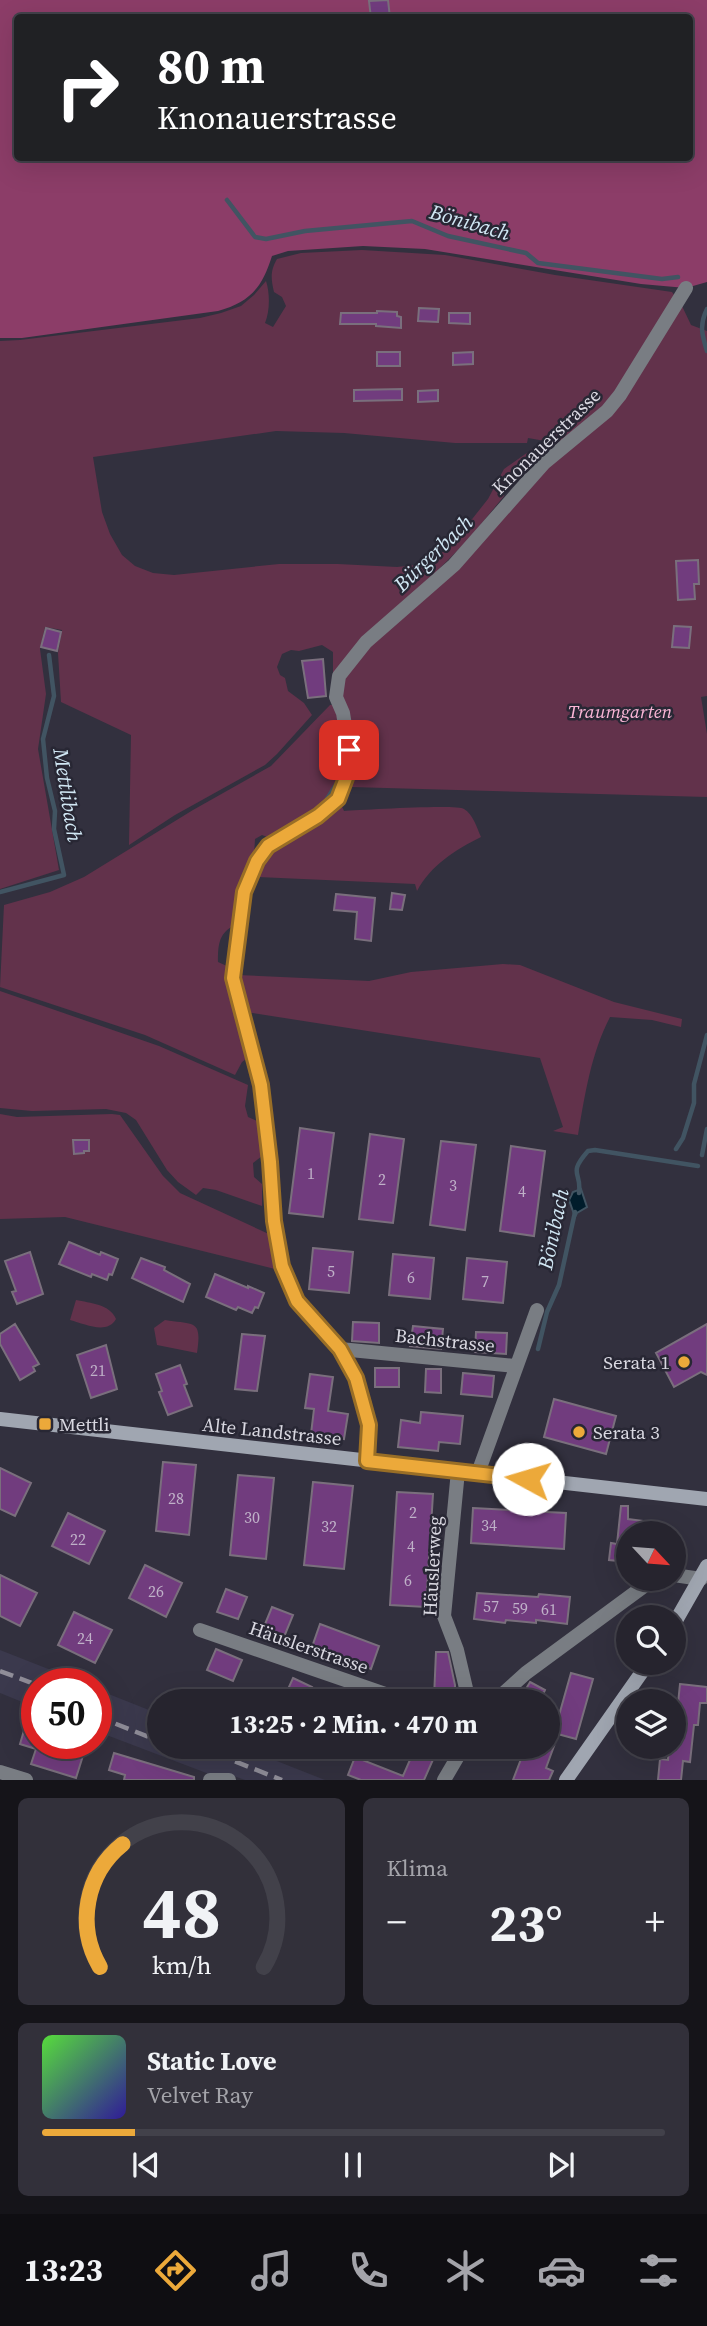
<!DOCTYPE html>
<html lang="de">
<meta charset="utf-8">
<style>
:root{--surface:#26242e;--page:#32303a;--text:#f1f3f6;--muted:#a4a4aa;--line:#42414a;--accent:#eca93a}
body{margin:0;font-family:"Source Serif 4",serif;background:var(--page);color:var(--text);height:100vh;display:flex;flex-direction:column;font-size:26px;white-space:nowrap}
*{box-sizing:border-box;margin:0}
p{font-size:23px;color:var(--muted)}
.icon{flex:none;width:38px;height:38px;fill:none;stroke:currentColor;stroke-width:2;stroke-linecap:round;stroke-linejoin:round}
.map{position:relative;height:1780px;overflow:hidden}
.details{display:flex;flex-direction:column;gap:18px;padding:18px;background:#151419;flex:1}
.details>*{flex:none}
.guide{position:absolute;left:14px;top:14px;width:679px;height:147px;border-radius:7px;box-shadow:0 7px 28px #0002,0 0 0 2px var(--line);background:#202124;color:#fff;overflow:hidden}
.needle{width:46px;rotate:116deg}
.tools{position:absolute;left:616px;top:1521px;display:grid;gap:14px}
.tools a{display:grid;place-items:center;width:70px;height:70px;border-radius:50%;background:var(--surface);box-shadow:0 7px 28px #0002,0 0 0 2px var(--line);font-size:35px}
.speed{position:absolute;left:21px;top:1668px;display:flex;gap:14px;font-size:35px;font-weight:700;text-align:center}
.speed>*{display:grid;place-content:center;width:91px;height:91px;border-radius:50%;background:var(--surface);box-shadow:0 7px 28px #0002,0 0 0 2px var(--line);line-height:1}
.speed .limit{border:10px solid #d22;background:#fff;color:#111}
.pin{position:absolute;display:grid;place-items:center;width:60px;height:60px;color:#fff;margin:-30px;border-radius:14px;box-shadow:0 4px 10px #0006}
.me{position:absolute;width:77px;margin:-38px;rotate:276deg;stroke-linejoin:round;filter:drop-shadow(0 0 5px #0008)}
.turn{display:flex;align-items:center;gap:24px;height:147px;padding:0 28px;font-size:32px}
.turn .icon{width:91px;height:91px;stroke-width:2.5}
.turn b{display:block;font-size:49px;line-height:60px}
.big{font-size:52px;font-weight:700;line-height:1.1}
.details .tile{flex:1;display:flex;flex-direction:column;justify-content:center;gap:10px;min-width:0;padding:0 24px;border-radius:10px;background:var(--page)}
.details .dial{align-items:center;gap:0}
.dial svg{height:182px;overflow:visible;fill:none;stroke:var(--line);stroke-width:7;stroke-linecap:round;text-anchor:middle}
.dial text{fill:var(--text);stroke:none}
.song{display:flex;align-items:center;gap:21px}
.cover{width:84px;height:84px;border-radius:10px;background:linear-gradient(135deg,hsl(110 70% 55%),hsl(250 70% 35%))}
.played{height:7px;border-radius:4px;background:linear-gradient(90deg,var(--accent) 15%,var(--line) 15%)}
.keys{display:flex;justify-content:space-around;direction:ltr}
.heat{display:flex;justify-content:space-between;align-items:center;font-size:38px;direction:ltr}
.details .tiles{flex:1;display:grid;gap:18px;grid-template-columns:1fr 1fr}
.tile:last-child{grid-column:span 2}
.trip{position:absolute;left:147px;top:1689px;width:413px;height:70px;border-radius:35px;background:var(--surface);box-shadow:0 7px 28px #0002,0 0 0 2px var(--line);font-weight:700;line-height:70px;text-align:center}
.tabs{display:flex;height:112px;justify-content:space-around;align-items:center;background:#0f0e12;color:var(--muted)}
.tabs .icon{width:49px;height:49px}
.tabs .active{color:var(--accent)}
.tabs b{font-size:32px;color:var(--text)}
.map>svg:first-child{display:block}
.built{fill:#3b394d}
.green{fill:#62324b}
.forest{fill:#8c3d68;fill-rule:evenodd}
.water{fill:#001c2b;stroke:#415462;stroke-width:2}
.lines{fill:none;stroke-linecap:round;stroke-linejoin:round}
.stream{stroke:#415462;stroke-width:4.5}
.building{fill:#713c7e;stroke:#7a6f7d;stroke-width:2}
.minor{stroke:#797d83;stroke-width:14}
.secondary{stroke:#a0a6b1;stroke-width:14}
.rail{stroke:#8f8d98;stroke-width:4.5;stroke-dasharray:14 7;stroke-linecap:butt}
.route-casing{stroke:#996e26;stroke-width:18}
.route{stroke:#eca93a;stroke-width:12}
.poi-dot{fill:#eca93a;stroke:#282734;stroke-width:2.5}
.labels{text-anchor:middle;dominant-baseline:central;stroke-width:5;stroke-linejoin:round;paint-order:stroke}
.number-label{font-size:16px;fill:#bfb1c8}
.street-label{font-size:19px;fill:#d9d8e1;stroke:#282734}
.park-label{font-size:19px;font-style:italic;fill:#fab5d6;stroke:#282734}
.poi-label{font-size:19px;fill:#d9d8e1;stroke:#282734;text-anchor:start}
.water-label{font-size:21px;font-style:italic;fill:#d1e7f4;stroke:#282734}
</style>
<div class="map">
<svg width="707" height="1780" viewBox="0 0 707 1780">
<rect width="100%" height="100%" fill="#32303e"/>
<path class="built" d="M0,1650L84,1683L37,1684V1708L0,1693Z
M96,1689L159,1714V1746L241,1747L325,1780H245L231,1775L209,1774L96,1731Z"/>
<path class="green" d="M362,250L445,255L555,275L672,292L682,306L691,325L707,331V696L701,697L707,734V797L351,787L357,765L340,696L345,676L355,659L562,447L551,442L528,438L527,443H455L344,433L276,431L93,457L102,512L110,534L122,555L135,566L153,573L174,575L279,564H338L397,567L425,564L450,547L488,499L504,469L538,445L548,449L534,463L517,467L504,483V496L468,540L333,675V652L322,645L299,651L291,650L282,654L277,667L280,675L285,678L288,691L304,703L312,715L277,754L265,765L175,815L129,845L131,735L61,702L58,653L62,630L45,627L40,649L46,694L38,749L59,870L0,889V341L20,340L200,318L221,313L241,306L254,295L266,281C270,293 270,311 265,323L273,327L286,306L282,297L274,292C271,279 270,271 277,259L301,253Z
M330,705H335L345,749L337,787L331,798L318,810L270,838L262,835L255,839L254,855L233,926C218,934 218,947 218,962L229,967L249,1057L242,1062L235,1075L145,1035L0,987L4,905L50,892L84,877L193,810L271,766Z
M339,800L344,811C361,810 458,804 464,809C473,814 477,828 481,837C455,850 431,865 417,891L415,884L258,877C260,849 316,817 339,800Z
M503,964L520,965L614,1002L682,1019L681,1027L652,1020L610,1017C591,1054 585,1094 578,1135L553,1131L563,1127L540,1058L246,1012L237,975L369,981L411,972Z
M0,991L159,1046L248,1085L245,1106L248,1117L257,1121L262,1156L253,1163L254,1177L262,1184V1206L216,1190L203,1188L196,1195L178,1182L167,1170L136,1120L126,1113L106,1109L32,1111L0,1108Z
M0,1114L17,1117L112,1114L120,1115L163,1176L180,1193L271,1235L279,1270L65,1217L0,1219Z
M76,1300C90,1303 110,1304 116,1319C107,1335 85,1324 70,1320Z
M165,1320C195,1325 202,1319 197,1353L157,1345L154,1328Z"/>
<path class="forest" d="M0,0H707V282L686,288L641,284L425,249L363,246L288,251L272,256C262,288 250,302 218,311L22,338H0ZM18,18H690V158H18Z"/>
<path class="water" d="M581,1189L587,1207L577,1213L575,1217L569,1200L573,1192Z"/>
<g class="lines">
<path class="stream" d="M227,200L255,237L266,239L305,231L412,221L448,236L526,253L538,263L662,279L678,277
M707,309C699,325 702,335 707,351
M327,799L337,783
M0,892L64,875L54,829L55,811L47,778L43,739L54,696L49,655
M676,1149L683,1138L694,1103V1084L707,1035
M702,1155L707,1129
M579,1193C582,1171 567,1175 588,1151L595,1150L698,1166
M538,1349L547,1312L559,1285L575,1212"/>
</g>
<path class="building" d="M388,0L390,18H371L369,1Z
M419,308L439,309L438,322L418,321Z
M377,311L397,312V316L401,317V328L376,326V324H340L341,313H377Z
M449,313H470V324L449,323Z
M377,352H400V366H377Z
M473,352V364L453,365V353Z
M402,389V400L354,401V390Z
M438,390V401L418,402V391Z
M698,560L699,584H694L695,599L678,600L676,561Z
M674,626L691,627L689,648L672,647Z
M46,628L61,632L57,651L41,647Z
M323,659L326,696L308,698L302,661Z
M392,893L405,895L402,910L390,909Z
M336,894L375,898L371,941L355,939L357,912L334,910Z
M300,1128L334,1133L323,1217L289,1213Z
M370,1134L404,1139L393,1223L359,1219Z
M73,1140H89V1151H84V1153L74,1154Z
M441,1141L476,1145L465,1230L430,1225Z
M511,1146L545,1151L534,1236L500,1231Z
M69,1242L100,1255L101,1252L118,1259L112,1275L109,1274L107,1280L92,1274L91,1277L59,1264Z
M313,1248L353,1252L349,1293L309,1289Z
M30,1252L43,1294L17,1304L12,1292L16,1291L5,1261Z
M393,1254L434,1258L430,1299L389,1295Z
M141,1258L165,1267L164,1270L190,1284L183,1302L132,1278Z
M467,1258L507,1262L503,1303L463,1299Z
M215,1274L248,1288V1286L264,1293L258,1308L255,1307L252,1313L238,1307L236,1310L206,1297Z
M353,1322L379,1323V1343L352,1341Z
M15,1324L39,1364L33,1367L35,1371L20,1380L0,1344V1334Z
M707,1324V1375L701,1372L674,1387L656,1353Z
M413,1326L443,1329L441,1349L410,1346Z
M476,1332L507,1333L506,1354L475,1352Z
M242,1334L265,1336L257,1391L235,1389Z
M106,1345L117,1389L91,1398L77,1355Z
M180,1365L187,1384L184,1385L192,1406L168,1415L159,1392L162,1391L156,1374Z
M375,1368H399V1387H375Z
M426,1369H441V1393L425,1392Z
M463,1373L494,1376L492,1397L461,1394Z
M310,1374L333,1377L328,1411L348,1414L344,1439L311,1434L314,1409L305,1408Z
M554,1399L616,1416L606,1454L544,1437Z
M421,1412L463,1416L460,1444L439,1442L438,1451L398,1447L401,1420L420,1423Z
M163,1462L196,1465L189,1535L156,1531Z
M0,1468L31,1483L15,1516L0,1509Z
M238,1475L274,1478L266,1559L230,1555Z
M313,1482L353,1486L344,1569L304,1565Z
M397,1492L433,1494L426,1607L390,1605Z
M621,1506H628V1519L652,1522L651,1533H628V1562L609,1560L611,1543L617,1544Z
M473,1508L566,1513L564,1549L471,1543Z
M68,1513L105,1531L89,1564L52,1546Z
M145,1565L182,1583L166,1617L129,1598Z
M0,1575L37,1593L20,1626L0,1616Z
M226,1589L247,1597L238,1619L217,1612Z
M477,1593L538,1597L539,1594L570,1597L567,1624L536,1620V1623L506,1620L505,1623L474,1619Z
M272,1607L293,1615L284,1637L263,1629Z
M74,1612L112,1630L95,1663L58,1645Z
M320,1624L379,1646L371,1669L312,1647Z
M216,1649L242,1660L233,1681L207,1670Z
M436,1652H448L455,1685V1699L434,1698Z
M571,1673L593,1679L576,1739L554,1733Z
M293,1678L312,1687L306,1701H290L284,1698Z
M530,1682L545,1690L540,1701H519Z
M680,1684L707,1687V1703H700L698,1725H694L690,1762L683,1761L681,1780H658L660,1759L668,1760L669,1746H674V1723H676Z
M25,1727L37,1731V1746L38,1743H77L86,1746L76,1778L31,1764L36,1749L20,1744Z
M416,1746H439L424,1780H361L348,1775L355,1757L403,1776Z
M526,1746H554L546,1768L553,1771L549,1780H513Z
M114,1753L194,1777V1780H124L125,1775L109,1770Z"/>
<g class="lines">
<path class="minor" d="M340,1349L515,1366
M367,1461L369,1425L364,1401L356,1378L340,1349L297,1301L288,1283L277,1246L270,1162L261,1085L233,978L244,892L257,861L268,846L318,816L338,799L346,778L349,750L343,713L336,697L339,676L366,642L454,565L544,463L607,411L620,395L686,288
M458,1471L444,1616L457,1650L469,1701
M478,1473L537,1310
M674,1575L701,1579
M200,1630L406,1701
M495,1701L526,1673L655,1578
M0,1772L26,1780
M210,1780H229
M444,1780L464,1746"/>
<path class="secondary" d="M0,1419L707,1499
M674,1624L707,1566
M566,1780L649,1662"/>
<path class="rail" d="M0,1671L37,1685
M96,1716L159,1741
M174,1746L205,1759
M196,1746L282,1780"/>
</g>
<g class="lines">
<defs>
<path id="route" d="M349,750L346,778L338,799L318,816L268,846L257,861L244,892L233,978L261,1085L270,1162L274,1221L282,1266L297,1301L340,1349L356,1378L369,1425L367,1461L528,1479"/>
</defs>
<use href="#route" class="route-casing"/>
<use href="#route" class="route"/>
</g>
<g class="poi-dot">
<circle cx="684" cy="1362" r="7"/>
<rect x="38" y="1417" width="14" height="14" rx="3.5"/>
<circle cx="579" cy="1432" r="7"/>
</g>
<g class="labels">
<g class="number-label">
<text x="311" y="1173">1</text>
<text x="382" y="1179">2</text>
<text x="453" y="1185">3</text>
<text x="522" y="1191">4</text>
<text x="331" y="1271">5</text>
<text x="411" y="1277">6</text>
<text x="485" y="1281">7</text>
<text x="98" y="1370">21</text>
<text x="176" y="1498">28</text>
<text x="413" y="1512">2</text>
<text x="252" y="1517">30</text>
<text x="489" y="1525">34</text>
<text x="329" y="1526">32</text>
<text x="78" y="1539">22</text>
<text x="411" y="1546">4</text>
<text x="408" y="1580">6</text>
<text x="156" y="1591">26</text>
<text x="491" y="1606">57</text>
<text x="520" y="1608">59</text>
<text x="549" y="1609">61</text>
<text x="85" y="1638">24</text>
</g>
<g class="street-label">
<text transform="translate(546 441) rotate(-44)">Knonauerstrasse</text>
<text transform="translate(445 1340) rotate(6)">Bachstrasse</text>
<text transform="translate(272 1431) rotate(6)">Alte Landstrasse</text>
<text transform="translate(432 1566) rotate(-87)">Häuslerweg</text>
<text transform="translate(309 1647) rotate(19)">Häuslerstrasse</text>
</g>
<g class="park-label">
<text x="620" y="711">Traumgarten</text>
</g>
<g class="poi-label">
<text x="670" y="1362" text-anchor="end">Serata 1</text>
<text x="59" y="1424">Mettli</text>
<text x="593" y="1432">Serata 3</text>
</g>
<g class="water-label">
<text transform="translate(470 222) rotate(16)">Bönibach</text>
<text transform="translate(433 553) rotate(-44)">Bürgerbach</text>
<text transform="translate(68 795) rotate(81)">Mettlibach</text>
<text transform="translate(553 1229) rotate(-78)">Bönibach</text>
</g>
</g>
</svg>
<div class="tools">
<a><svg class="needle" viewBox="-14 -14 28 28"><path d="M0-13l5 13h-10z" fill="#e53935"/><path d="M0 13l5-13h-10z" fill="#a4a4aa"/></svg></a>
<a><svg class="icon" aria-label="search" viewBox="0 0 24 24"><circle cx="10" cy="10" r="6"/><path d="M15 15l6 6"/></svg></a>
<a><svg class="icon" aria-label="layers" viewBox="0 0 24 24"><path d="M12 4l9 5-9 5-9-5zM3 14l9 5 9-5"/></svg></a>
</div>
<div class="speed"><div class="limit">50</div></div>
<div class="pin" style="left:349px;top:750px;background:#d93025"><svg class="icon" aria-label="arrive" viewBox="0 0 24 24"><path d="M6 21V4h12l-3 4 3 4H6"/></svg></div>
<svg class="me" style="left:528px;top:1479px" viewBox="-20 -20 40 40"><circle r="19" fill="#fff"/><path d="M0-13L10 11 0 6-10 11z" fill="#eca93a"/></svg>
<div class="trip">13:25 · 2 Min. · 470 m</div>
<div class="guide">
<div class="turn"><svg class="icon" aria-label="right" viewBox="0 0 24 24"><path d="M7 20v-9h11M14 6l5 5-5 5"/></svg><div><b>80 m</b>Knonauerstrasse</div></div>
</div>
</div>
<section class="details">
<div class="tiles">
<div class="tile dial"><svg viewBox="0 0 100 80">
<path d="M14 69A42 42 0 1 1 86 69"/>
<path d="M14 69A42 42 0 0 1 24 15" stroke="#eca93a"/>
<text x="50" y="56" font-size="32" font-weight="700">48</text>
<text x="50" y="72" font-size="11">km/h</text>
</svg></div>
<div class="tile"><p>Klima</p>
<div class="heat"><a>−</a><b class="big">23°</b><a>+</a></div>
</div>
<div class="tile">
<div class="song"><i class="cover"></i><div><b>Static Love</b><p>Velvet Ray</p></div></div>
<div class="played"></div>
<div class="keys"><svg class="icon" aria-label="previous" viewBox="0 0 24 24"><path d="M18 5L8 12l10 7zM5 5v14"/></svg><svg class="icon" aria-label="pause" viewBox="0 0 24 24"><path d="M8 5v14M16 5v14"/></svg><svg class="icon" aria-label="next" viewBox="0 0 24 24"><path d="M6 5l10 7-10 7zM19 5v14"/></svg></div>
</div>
</div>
</section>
<nav class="tabs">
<b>13:23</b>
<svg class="icon active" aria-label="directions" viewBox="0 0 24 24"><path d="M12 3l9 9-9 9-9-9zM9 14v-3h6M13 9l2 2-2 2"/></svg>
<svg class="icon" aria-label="music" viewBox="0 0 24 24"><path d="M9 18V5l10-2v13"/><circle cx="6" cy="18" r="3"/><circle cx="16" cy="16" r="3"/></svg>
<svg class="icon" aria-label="phone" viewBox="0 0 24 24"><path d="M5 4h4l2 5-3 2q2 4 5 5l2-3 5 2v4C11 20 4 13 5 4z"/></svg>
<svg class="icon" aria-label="climate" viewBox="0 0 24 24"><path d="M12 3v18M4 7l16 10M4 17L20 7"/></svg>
<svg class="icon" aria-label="car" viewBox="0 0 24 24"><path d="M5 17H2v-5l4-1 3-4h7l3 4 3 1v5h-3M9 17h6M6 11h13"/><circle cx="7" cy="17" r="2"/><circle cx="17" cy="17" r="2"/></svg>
<svg class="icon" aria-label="filters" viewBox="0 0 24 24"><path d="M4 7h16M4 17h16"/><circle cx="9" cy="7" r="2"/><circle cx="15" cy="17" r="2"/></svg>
</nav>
